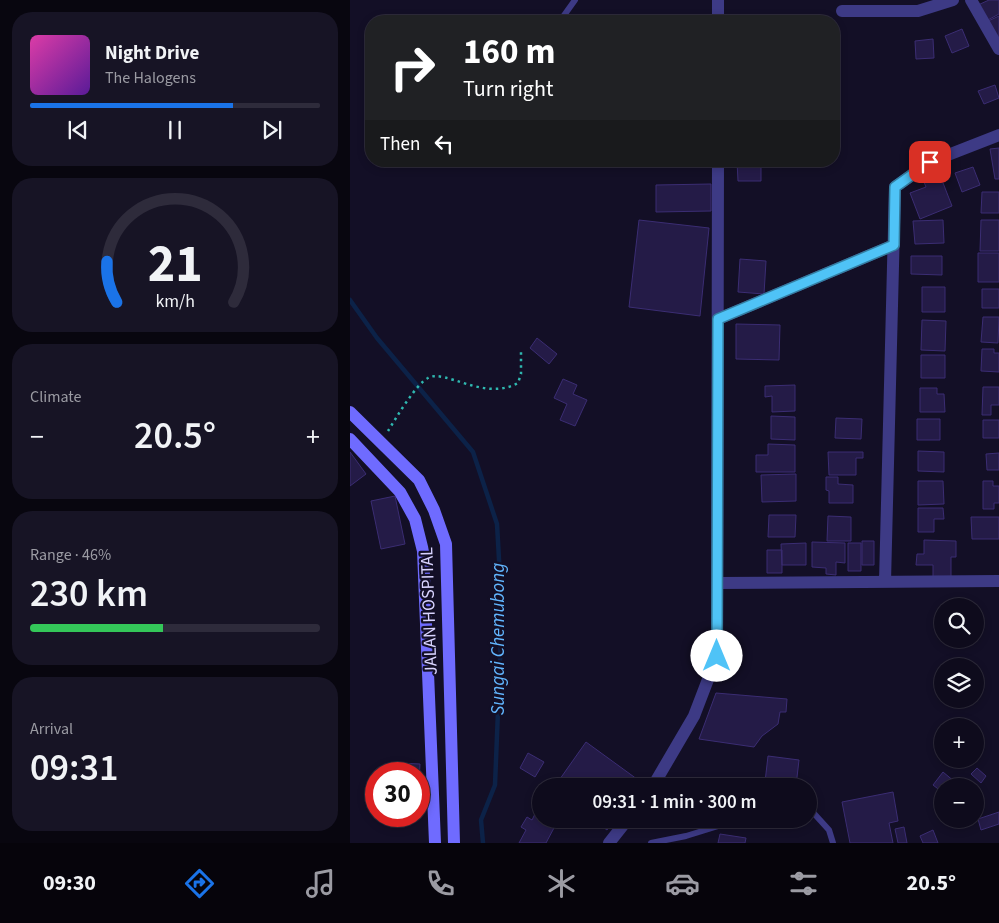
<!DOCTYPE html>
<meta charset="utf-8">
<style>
:root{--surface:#0e0b1c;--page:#171425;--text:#f1f3f6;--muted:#9b9ba3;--line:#2e2b3b;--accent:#1a73e8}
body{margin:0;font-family:"Source Sans 3",sans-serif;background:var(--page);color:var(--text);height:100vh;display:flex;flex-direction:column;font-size:19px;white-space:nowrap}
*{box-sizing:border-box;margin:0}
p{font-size:16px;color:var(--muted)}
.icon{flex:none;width:28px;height:28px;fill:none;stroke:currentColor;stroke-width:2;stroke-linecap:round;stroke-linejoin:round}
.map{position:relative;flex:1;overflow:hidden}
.side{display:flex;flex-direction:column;gap:12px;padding:12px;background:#08060f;width:350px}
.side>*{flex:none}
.guide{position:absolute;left:15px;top:15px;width:475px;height:152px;border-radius:20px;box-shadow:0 2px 8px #0003,0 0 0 1px var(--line);background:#202124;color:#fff;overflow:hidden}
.buttons{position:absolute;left:584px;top:598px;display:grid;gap:10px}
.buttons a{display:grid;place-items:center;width:50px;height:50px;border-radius:50%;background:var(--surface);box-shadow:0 2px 8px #0003,0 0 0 1px var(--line);font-size:25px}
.speed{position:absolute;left:15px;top:762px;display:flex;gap:10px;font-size:25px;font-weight:700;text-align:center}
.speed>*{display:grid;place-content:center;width:65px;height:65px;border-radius:50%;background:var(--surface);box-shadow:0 2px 8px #0003,0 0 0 1px var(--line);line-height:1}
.speed .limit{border:8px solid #d22;background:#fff;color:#111}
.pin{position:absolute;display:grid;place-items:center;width:42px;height:42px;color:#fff;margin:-21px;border-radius:10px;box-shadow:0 2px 8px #0006}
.me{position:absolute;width:55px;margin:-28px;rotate:0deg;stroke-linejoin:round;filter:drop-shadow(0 0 4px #0008)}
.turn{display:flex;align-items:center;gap:18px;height:105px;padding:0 15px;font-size:22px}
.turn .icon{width:65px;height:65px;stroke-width:2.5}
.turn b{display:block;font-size:35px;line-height:42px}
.then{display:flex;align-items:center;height:48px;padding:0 15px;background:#0003;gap:10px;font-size:19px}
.big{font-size:38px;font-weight:600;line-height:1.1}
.side .tile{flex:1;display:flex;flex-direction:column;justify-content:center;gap:8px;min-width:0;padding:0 18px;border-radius:20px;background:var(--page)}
.side .dial{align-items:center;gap:0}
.dial svg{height:130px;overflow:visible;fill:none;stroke:var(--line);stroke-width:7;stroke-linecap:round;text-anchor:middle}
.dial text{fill:var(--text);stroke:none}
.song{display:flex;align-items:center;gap:15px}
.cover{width:60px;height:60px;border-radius:8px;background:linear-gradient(135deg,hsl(320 70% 55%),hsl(270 70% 35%))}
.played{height:5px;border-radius:2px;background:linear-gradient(90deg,var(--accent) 70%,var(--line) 70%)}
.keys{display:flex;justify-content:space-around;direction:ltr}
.heat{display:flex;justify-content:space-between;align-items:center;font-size:28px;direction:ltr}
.charge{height:8px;border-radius:4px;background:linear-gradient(90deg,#34c759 46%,var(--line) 0)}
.trip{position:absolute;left:182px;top:778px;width:285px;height:50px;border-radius:25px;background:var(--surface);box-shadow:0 2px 8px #0003,0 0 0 1px var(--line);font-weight:600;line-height:50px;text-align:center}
.tab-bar{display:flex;height:80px;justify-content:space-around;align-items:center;background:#06040b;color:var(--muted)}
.tab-bar .icon{width:35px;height:35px}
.tab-bar .selected{color:var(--accent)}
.tab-bar b{font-size:22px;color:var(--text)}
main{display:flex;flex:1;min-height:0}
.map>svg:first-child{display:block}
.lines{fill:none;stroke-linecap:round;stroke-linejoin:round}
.stream{stroke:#0c2248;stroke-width:4.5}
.building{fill:#241b47;stroke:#3b2d73}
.path{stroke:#2fb8b0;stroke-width:2.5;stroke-dasharray:2.5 4;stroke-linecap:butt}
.service{stroke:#3d3a85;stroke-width:6}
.minor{stroke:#3d3a85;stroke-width:12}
.secondary{stroke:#6f6bff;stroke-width:12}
.route-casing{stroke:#337fa1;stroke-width:12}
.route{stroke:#4fc3f7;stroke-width:9}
.labels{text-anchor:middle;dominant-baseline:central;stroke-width:4.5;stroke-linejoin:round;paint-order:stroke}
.street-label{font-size:18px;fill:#d9d4ff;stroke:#130f26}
.water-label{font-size:19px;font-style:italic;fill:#62b6ff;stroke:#130f26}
</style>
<main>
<section class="side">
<div class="tile">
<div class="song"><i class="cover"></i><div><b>Night Drive</b><p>The Halogens</p></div></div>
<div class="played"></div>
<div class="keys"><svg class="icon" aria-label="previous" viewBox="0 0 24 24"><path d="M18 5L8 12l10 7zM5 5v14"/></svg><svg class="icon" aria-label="pause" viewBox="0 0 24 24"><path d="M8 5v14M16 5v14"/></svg><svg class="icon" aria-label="next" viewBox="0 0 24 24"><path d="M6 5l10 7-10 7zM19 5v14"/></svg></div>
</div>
<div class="tile dial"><svg viewBox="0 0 100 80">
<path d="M14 69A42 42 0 1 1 86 69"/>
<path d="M14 69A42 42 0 0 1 8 44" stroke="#1a73e8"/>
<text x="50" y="56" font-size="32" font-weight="700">21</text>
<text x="50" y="72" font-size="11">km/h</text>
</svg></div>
<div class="tile"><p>Climate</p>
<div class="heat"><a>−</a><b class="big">20.5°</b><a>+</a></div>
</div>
<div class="tile"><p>Range · 46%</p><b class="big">230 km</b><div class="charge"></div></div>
<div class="tile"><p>Arrival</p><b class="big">09:31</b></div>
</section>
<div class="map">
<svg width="649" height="843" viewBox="0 0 649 843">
<rect width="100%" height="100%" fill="#130f26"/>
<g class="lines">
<path class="stream" d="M0,300L27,338L123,452L147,524L152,612L145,785L131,820L133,843"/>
</g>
<path class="building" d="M639,0H649V14L636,21L628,5Z
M649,16V45L636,22Z
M612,29L619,46L602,53L595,36Z
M583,39L584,58L566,59L565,41Z
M645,85L649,98L634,104L628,91Z
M649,148V179H645L640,149Z
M387,161H411V181H388Z
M623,167L630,185L612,192L605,173Z
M588,170L602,206L570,219L560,193L576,187L572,177Z
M361,184V211L306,212V185Z
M632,192H649V213H631Z
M289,220L359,228L350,316L279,307Z
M593,220L594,243L565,244L563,221Z
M631,220H649V251H630Z
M628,253H649V282H628Z
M561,256H592V275L561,274Z
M390,259L416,261L414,294L388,292Z
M572,287H595V312H572Z
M632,289H649V308H632Z
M633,317H649L648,343L631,342Z
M572,320L596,321L595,351L571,350Z
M386,324L430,325L429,360L386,359Z
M187,338L207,354L199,364L180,348Z
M632,349H644V353H649V372L631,371Z
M571,355H595V378H571Z
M213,379L227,385L223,394L237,400L225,426L210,420L217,404L204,398Z
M445,385V411L422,412V396L415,397V386Z
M633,387H649V405H641V415H632Z
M570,388H587V394H594L595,412H570Z
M421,416L445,417V440L421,439Z
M486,418L512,419L511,439L485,438Z
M567,419H590V440H567Z
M633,420H649V438H633Z
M418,444L445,445V472H406V455H418Z
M568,451L594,452V472L568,471Z
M0,452L16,474L0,486Z
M478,452H513V458H506V475H479Z
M649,453V470H637L636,454Z
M446,474V501L412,502L411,475Z
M476,477H488V484L503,485V503H479V491L476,490Z
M568,481H593L594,504L568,505Z
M633,481H643V486H649V503H644V509H633Z
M45,496L55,544L31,549L21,501Z
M568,508H593L594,519H584V532H568Z
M419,515H446L445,537H418Z
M478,516L501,517V541H477Z
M621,517H649V539H622Z
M574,540L606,541V557H601V579H583V565H566L567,554H574Z
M512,541H524V565H512Z
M462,542L495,543V563L486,562V575L476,574V568L462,567Z
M456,543V565H432L431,544Z
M498,543H511V571H498Z
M417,550H432V573H417Z
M366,693L437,699L436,712H430L428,724L412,736L404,747L349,739Z
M236,742L291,782L288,786H205Z
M178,753L194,762L185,777L170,768Z
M418,756L449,760L446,786L415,782Z
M49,763L70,764L69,782V774H45Z
M627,768L636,776L631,783L621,774Z
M593,772L605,782L602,786H592V792L583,785Z
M543,792L548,821L539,823L543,843H500L492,802Z
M190,804L191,819H205L202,824L205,826L196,843H169L176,830L171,827L177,817L182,820Z
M649,812V824L631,830L628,819Z
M242,819H265L257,830Z
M554,827L557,843H548L545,829Z
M583,830L588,843H573L570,836Z
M370,834L396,838L395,843H368Z"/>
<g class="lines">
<path class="path" d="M38,431C46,418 66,384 78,378C94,368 134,402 168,383L171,374V349"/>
<path class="service" d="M210,21L225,0
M459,808L479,830L483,843
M301,843L336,836L391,819"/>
<path class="minor" d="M621,0L649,49
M492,11H568L603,0
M368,21V0
M368,319L544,245
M535,582L545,187L580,162L649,135
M367,583L649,581
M303,786L344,716L367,656L368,161
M259,843L278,819"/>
<path class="secondary" d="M0,412L69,480L84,510L96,544L104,843
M0,439L50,492L65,519L73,551L85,843"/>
</g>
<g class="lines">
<defs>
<path id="route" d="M367,656L368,319L544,245L545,187L580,162"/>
</defs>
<use href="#route" class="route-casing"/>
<use href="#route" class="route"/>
</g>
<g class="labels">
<g class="street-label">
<text transform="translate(79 611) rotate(-92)">JALAN HOSPITAL</text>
</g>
<g class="water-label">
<text transform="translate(148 639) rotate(-90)">Sungai Chemubong</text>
</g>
</g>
</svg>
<div class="buttons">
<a><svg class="icon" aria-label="search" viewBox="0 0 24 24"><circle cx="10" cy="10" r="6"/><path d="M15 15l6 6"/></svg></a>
<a><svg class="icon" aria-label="layers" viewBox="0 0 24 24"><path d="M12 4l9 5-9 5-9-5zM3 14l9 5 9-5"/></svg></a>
<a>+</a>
<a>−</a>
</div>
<div class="speed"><div class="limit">30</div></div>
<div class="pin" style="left:580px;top:162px;background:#d93025"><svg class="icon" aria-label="arrive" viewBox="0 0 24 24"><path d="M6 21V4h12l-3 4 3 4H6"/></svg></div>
<svg class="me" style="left:367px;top:656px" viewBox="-20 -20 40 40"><circle r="19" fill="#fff"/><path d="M0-13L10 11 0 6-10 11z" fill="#4fc3f7"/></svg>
<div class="trip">09:31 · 1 min · 300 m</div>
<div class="guide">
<div class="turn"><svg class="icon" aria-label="right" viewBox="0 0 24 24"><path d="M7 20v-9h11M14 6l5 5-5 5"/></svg><div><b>160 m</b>Turn right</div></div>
<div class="then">Then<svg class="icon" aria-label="left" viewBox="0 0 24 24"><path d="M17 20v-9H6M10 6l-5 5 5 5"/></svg></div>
</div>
</div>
</main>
<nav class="tab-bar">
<b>09:30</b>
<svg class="icon selected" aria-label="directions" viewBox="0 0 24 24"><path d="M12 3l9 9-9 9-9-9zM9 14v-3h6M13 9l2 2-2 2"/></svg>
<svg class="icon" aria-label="music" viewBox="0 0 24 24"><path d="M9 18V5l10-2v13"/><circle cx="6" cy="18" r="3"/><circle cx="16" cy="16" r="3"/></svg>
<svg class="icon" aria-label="phone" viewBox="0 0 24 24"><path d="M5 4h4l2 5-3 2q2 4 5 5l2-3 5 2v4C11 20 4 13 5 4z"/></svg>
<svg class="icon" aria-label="climate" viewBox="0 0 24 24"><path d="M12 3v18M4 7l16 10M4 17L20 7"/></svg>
<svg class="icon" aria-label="car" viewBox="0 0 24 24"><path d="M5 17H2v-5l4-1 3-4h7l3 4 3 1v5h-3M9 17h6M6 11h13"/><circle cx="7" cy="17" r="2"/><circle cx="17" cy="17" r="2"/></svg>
<svg class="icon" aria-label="filters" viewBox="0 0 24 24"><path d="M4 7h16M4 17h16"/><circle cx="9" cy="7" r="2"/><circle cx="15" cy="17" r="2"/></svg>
<b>20.5°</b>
</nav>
